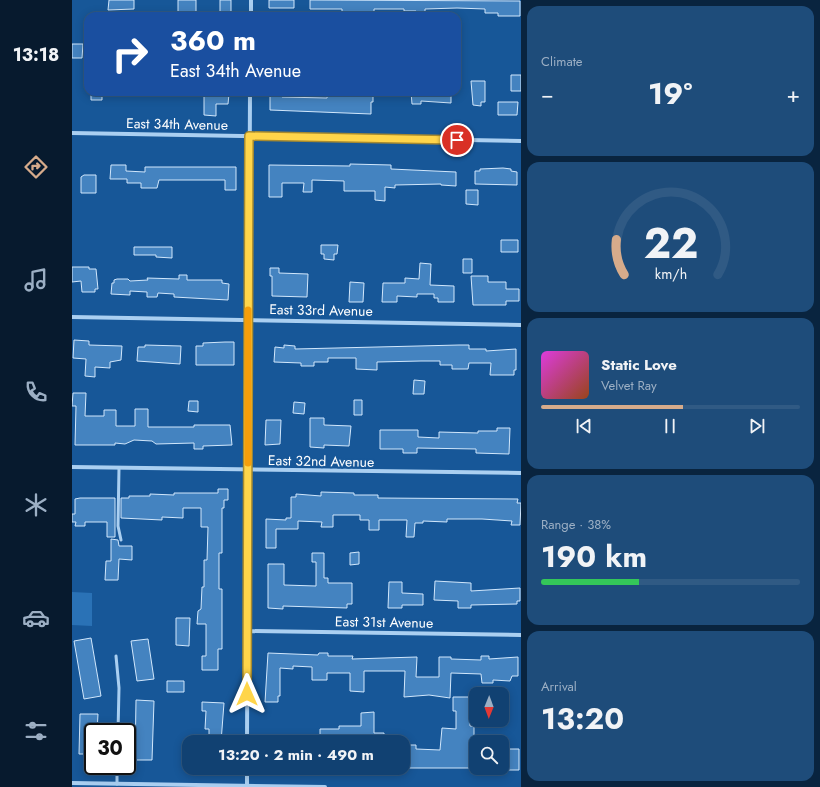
<!DOCTYPE html>
<meta charset="utf-8">
<style>
:root{--surface:#114172;--page:#1e4c7a;--text:#f1f3f6;--muted:#9cafc4;--line:#305a84;--accent:#d6ab8b}
body{margin:0;font-family:Jost,sans-serif;background:var(--page);color:var(--text);height:100vh;display:flex;flex-direction:column;font-size:15px;white-space:nowrap}
*{box-sizing:border-box;margin:0}
p{font-size:13px;color:var(--muted)}
.icon{flex:none;width:22px;height:22px;fill:none;stroke:currentColor;stroke-width:2;stroke-linecap:round;stroke-linejoin:round}
.map{position:relative;flex:1;overflow:hidden}
.side{display:flex;flex-direction:column;gap:6px;padding:6px;background:#09243f;width:299px}
.side>*{flex:none}
.guide{position:absolute;left:12px;top:12px;width:377px;height:84px;border-radius:12px;box-shadow:0 2px 10px #0003,0 0 0 1px var(--line);background:#1a4fa0;color:#fff;overflow:hidden}
.needle{width:26px;rotate:181deg}
.fabs{position:absolute;left:397px;top:687px;display:grid;gap:8px}
.fabs a{display:grid;place-items:center;width:40px;height:40px;border-radius:8px;background:var(--surface);box-shadow:0 2px 10px #0003,0 0 0 1px var(--line);font-size:20px}
.speed{position:absolute;left:12px;top:723px;display:flex;gap:8px;font-size:20px;font-weight:700;text-align:center}
.speed>*{display:grid;place-content:center;width:52px;height:52px;border-radius:50%;background:var(--surface);box-shadow:0 2px 10px #0003,0 0 0 1px var(--line);line-height:1}
.speed .limit{border:2px solid #111;border-radius:6px;background:#fff;color:#111}
.pin{position:absolute;display:grid;place-items:center;width:34px;height:34px;color:#fff;margin:-17px;border:2px solid #fff;border-radius:50%;box-shadow:0 1px 4px #0007}
.me{position:absolute;width:44px;margin:-22px;rotate:0deg;stroke-linejoin:round;filter:drop-shadow(0 0 3px #0008)}
.turn{display:flex;align-items:center;gap:14px;height:84px;padding:0 20px;font-size:18px}
.turn .icon{width:52px;height:52px;stroke-width:2.5}
.turn b{display:block;font-size:28px;line-height:34px}
.big{font-size:30px;font-weight:700;line-height:1.1}
.side .tile{flex:1;display:flex;flex-direction:column;justify-content:center;gap:6px;min-width:0;padding:0 14px;border-radius:12px;background:var(--page)}
.side .dial{align-items:center;gap:0}
.dial svg{height:104px;overflow:visible;fill:none;stroke:var(--line);stroke-width:7;stroke-linecap:round;text-anchor:middle}
.dial text{fill:var(--text);stroke:none}
.song{display:flex;align-items:center;gap:12px}
.cover{width:48px;height:48px;border-radius:6px;background:linear-gradient(135deg,hsl(300 70% 55%),hsl(20 70% 35%))}
.played{height:4px;border-radius:2px;background:linear-gradient(90deg,var(--accent) 55%,var(--line) 55%)}
.keys{display:flex;justify-content:space-around;direction:ltr}
.heat{display:flex;justify-content:space-between;align-items:center;font-size:22px;direction:ltr}
.charge{height:6px;border-radius:3px;background:linear-gradient(90deg,#34c759 38%,var(--line) 0)}
.trip{position:absolute;left:110px;top:735px;width:228px;height:40px;border-radius:12px;background:var(--surface);box-shadow:0 2px 10px #0003,0 0 0 1px var(--line);font-weight:700;line-height:40px;text-align:center}
main{display:flex;flex:1;min-height:0}
.tabs{display:flex;flex-direction:column;width:72px;justify-content:space-around;align-items:center;background:#071a2e;color:var(--muted)}
.tabs .icon{width:28px;height:28px}
.tabs .selected{color:var(--accent)}
.tabs b{font-size:18px;color:var(--text)}
.map>svg:first-child{display:block}
.green{fill:#2a72b6}
.building{fill:#4483c0;stroke:#d1e7fc}
.lines{fill:none;stroke-linecap:round;stroke-linejoin:round}
.lane{stroke:#aacff1;stroke-width:3}
.street{stroke:#aacff1;stroke-width:4}
.route-casing{stroke:#a68a30;stroke-width:10}
.route{stroke:#ffd54a;stroke-width:7}
.slow{stroke:#f59e0b;stroke-width:7}
.labels{text-anchor:middle;dominant-baseline:central;stroke-width:4;stroke-linejoin:round;paint-order:stroke}
.street-label{font-size:14px;fill:#fff;stroke:#175798}
</style>
<main>
<nav class="tabs">
<b>13:18</b>
<svg class="icon selected" aria-label="directions" viewBox="0 0 24 24"><path d="M12 3l9 9-9 9-9-9zM9 14v-3h6M13 9l2 2-2 2"/></svg>
<svg class="icon" aria-label="music" viewBox="0 0 24 24"><path d="M9 18V5l10-2v13"/><circle cx="6" cy="18" r="3"/><circle cx="16" cy="16" r="3"/></svg>
<svg class="icon" aria-label="phone" viewBox="0 0 24 24"><path d="M5 4h4l2 5-3 2q2 4 5 5l2-3 5 2v4C11 20 4 13 5 4z"/></svg>
<svg class="icon" aria-label="climate" viewBox="0 0 24 24"><path d="M12 3v18M4 7l16 10M4 17L20 7"/></svg>
<svg class="icon" aria-label="car" viewBox="0 0 24 24"><path d="M5 17H2v-5l4-1 3-4h7l3 4 3 1v5h-3M9 17h6M6 11h13"/><circle cx="7" cy="17" r="2"/><circle cx="17" cy="17" r="2"/></svg>
<svg class="icon" aria-label="filters" viewBox="0 0 24 24"><path d="M4 7h16M4 17h16"/><circle cx="9" cy="7" r="2"/><circle cx="15" cy="17" r="2"/></svg>
</nav>
<div class="map">
<svg width="449" height="787" viewBox="0 0 449 787">
<rect width="100%" height="100%" fill="#175798"/>
<path class="green" d="M0,592L20,593V626L0,625Z"/>
<path class="building" d="M37,0H62V9L36,10Z
M106,0H124V16H116V12H106Z
M148,0H159V13H148Z
M197,0H222V8H197Z
M238,0L448,1V16H426V13H413V9L385,8L353,9V16H344V11H332V9H302V14H270V9H238Z
M0,44H11L10,58H0Z
M439,75H449V91H439Z
M399,81H413V102H409V106L401,105Z
M19,92H30V100H19Z
M198,92H210V97L255,98L256,92H301V102H299V114L198,110Z
M339,92H379V103L349,101V104H340Z
M132,93L157,94L156,104H144V116L132,115Z
M426,102H446L445,115H426Z
M278,164L319,165V169L384,172V186L369,185V184L323,185V188L313,187V201L303,200V191H272V181L240,180V192H231L232,183H210V197H197V165L278,166Z
M39,165H54V171L73,172V167H164V190H153V180H87L85,188H69V183H55V179H38Z
M431,168L439,169V171L445,172V185L403,184V171H408V169Z
M12,175H24V193H9V177Z
M394,190H406V205L394,204Z
M429,240H446V252H429Z
M249,245H266L265,254H262V260L252,259V254H249Z
M62,247H100V258L84,257V255H62Z
M391,259H400V273H391Z
M348,263L359,264L358,285L382,286V302H366V298H362V294H345V297L325,296V302H310L311,283H333V278L347,279Z
M0,267H17V269H24L26,289H23V292H10L9,281L0,282Z
M198,268H207V273L236,274L235,297L200,296V276H198Z
M107,275H115V280H150V283L157,284L156,300L102,297V294L86,293L85,297H75V292L58,291V295L39,294L40,283H42V280L45,279H56L58,281L76,280L75,278L107,279Z
M399,276H416V282H434V289H447V301H434V305H401Z
M278,282L292,283L291,302H277Z
M2,340L17,341V345L50,346L49,360L38,362V368L23,367V377L13,376L14,359L1,358Z
M153,342H162V365H124V346H131V343Z
M73,345L109,346L108,364L65,361L66,347H73Z
M212,345L223,346V349L387,345H397V349H414V351L444,349V370H442V375H418L419,363H397L396,369H380V365H368V361H349L305,362V370L284,369V358H256V362H242V366H229V363L202,362L203,347L212,348Z
M342,380L353,381L352,394H341Z
M1,393H14L13,416H32V410H44V426H63V409H76V427H122V425H158L160,445L131,446V449H122V443L84,444L80,441L62,440L53,444L43,443V445H3L4,406H0Z
M282,400H290V415H282Z
M117,401H126V412L116,411Z
M222,402L233,403L232,414L221,413Z
M238,418H252V425L279,426L277,446L252,445V448L238,447Z
M194,420H209L208,444L193,445Z
M425,428H438L437,454L404,453V449L345,448V453H331V449H308V430H346V437L367,438V432L406,433V431H425Z
M146,489H156V500H152V508H150V553H147V589H150V649H146V670H130V656H134V624H125L126,611L129,609L130,587H132V560H135L136,527H129V508H111V518L90,517V520L49,518V498H57V496H78V494L102,495V493H146Z
M249,492L282,493V495H306V498L446,499L445,503H449L448,525H439L440,521L410,519H375V522L351,521V523H343L342,537H334L335,520H307V530H297V520H288V515H261V527H249L250,522L226,521V529H204V548H194V519L214,520V518H219V497H224V494L249,496Z
M8,498H43V537H35V522H13V526H3L4,522H0V514H3V499Z
M39,539L46,540L47,546H60V560L47,559L46,580H33L34,561H39Z
M287,552V564L278,565V553Z
M240,553H252V578H256V583H280V604H275V608L211,606V609L196,608V564H212V585L244,586V562H240Z
M363,581L399,583V591L448,588V601H445V604L399,605V608H386V601L362,600Z
M317,582H330V593L351,594V605H330V608H316Z
M104,618H118L117,646L104,645Z
M19,638L29,696L12,699L2,641Z
M76,639L82,679L65,681L59,641Z
M196,653L246,655L247,653H256V656H281L280,659L345,657L344,677H367V657H379V659L409,660V656H417V659L446,657V676H440L438,681L421,680V683H410L409,674L379,673L378,698L357,695L332,697L333,671H292V692L278,691V673H255V680H240V667L221,666V669L208,668V696H206V702H193Z
M95,681H112V692H95Z
M381,697H398V700H404V711H398V726H402V741H399V768H335V745H344V749L368,750L370,728L384,729V711H381Z
M64,700L82,701L80,760H63Z
M130,702L152,703L149,742H137V729H133L134,711H130Z
M302,712V733H312V742H248V729H267V726H289V713Z
M8,714H26L25,732H21V754H7Z
M437,749H447V770H431L432,751H437Z"/>
<g class="lines">
<path class="lane" d="M47,468L46,526L49,540
M44,656L47,688L46,732
M45,766V784"/>
<path class="street" d="M179,16V0
M0,133L449,141
M0,317L449,325
M0,467L449,473
M175,631L449,635
M175,742L178,92
M0,783L253,787
M175,787V768"/>
</g>
<g class="lines">
<defs>
<path id="route" d="M175,694L177,136L385,140"/>
</defs>
<use href="#route" class="route-casing"/>
<use href="#route" class="route"/>
<path class="slow" d="M176,310V463"/>
</g>
<g class="labels">
<g class="street-label">
<text transform="translate(105 124) rotate(1)">East 34th Avenue</text>
<text transform="translate(249 310) rotate(1)">East 33rd Avenue</text>
<text transform="translate(249 461) rotate(1)">East 32nd Avenue</text>
<text transform="translate(312 622) rotate(1)">East 31st Avenue</text>
</g>
</g>
</svg>
<div class="fabs">
<a><svg class="needle" viewBox="-14 -14 28 28"><path d="M0-13l5 13h-10z" fill="#e53935"/><path d="M0 13l5-13h-10z" fill="#9cafc4"/></svg></a>
<a><svg class="icon" aria-label="search" viewBox="0 0 24 24"><circle cx="10" cy="10" r="6"/><path d="M15 15l6 6"/></svg></a>
</div>
<div class="speed"><div class="limit">30</div></div>
<div class="pin" style="left:385px;top:140px;background:#d93025"><svg class="icon" aria-label="arrive" viewBox="0 0 24 24"><path d="M6 21V4h12l-3 4 3 4H6"/></svg></div>
<svg class="me" style="left:175px;top:694px" viewBox="-20 -20 40 40"><path d="M0-17L14 15 0 8-14 15z" fill="#ffd54a" stroke="#fff" stroke-width="4"/></svg>
<div class="trip">13:20 · 2 min · 490 m</div>
<div class="guide">
<div class="turn"><svg class="icon" aria-label="right" viewBox="0 0 24 24"><path d="M7 20v-9h11M14 6l5 5-5 5"/></svg><div><b>360 m</b>East 34th Avenue</div></div>
</div>
</div>
<section class="side">
<div class="tile"><p>Climate</p>
<div class="heat"><a>−</a><b class="big">19°</b><a>+</a></div>
</div>
<div class="tile dial"><svg viewBox="0 0 100 80">
<path d="M14 69A42 42 0 1 1 86 69"/>
<path d="M14 69A42 42 0 0 1 8 42" stroke="#d6ab8b"/>
<text x="50" y="56" font-size="32" font-weight="700">22</text>
<text x="50" y="72" font-size="11">km/h</text>
</svg></div>
<div class="tile">
<div class="song"><i class="cover"></i><div><b>Static Love</b><p>Velvet Ray</p></div></div>
<div class="played"></div>
<div class="keys"><svg class="icon" aria-label="previous" viewBox="0 0 24 24"><path d="M18 5L8 12l10 7zM5 5v14"/></svg><svg class="icon" aria-label="pause" viewBox="0 0 24 24"><path d="M8 5v14M16 5v14"/></svg><svg class="icon" aria-label="next" viewBox="0 0 24 24"><path d="M6 5l10 7-10 7zM19 5v14"/></svg></div>
</div>
<div class="tile"><p>Range · 38%</p><b class="big">190 km</b><div class="charge"></div></div>
<div class="tile"><p>Arrival</p><b class="big">13:20</b></div>
</section>
</main>
